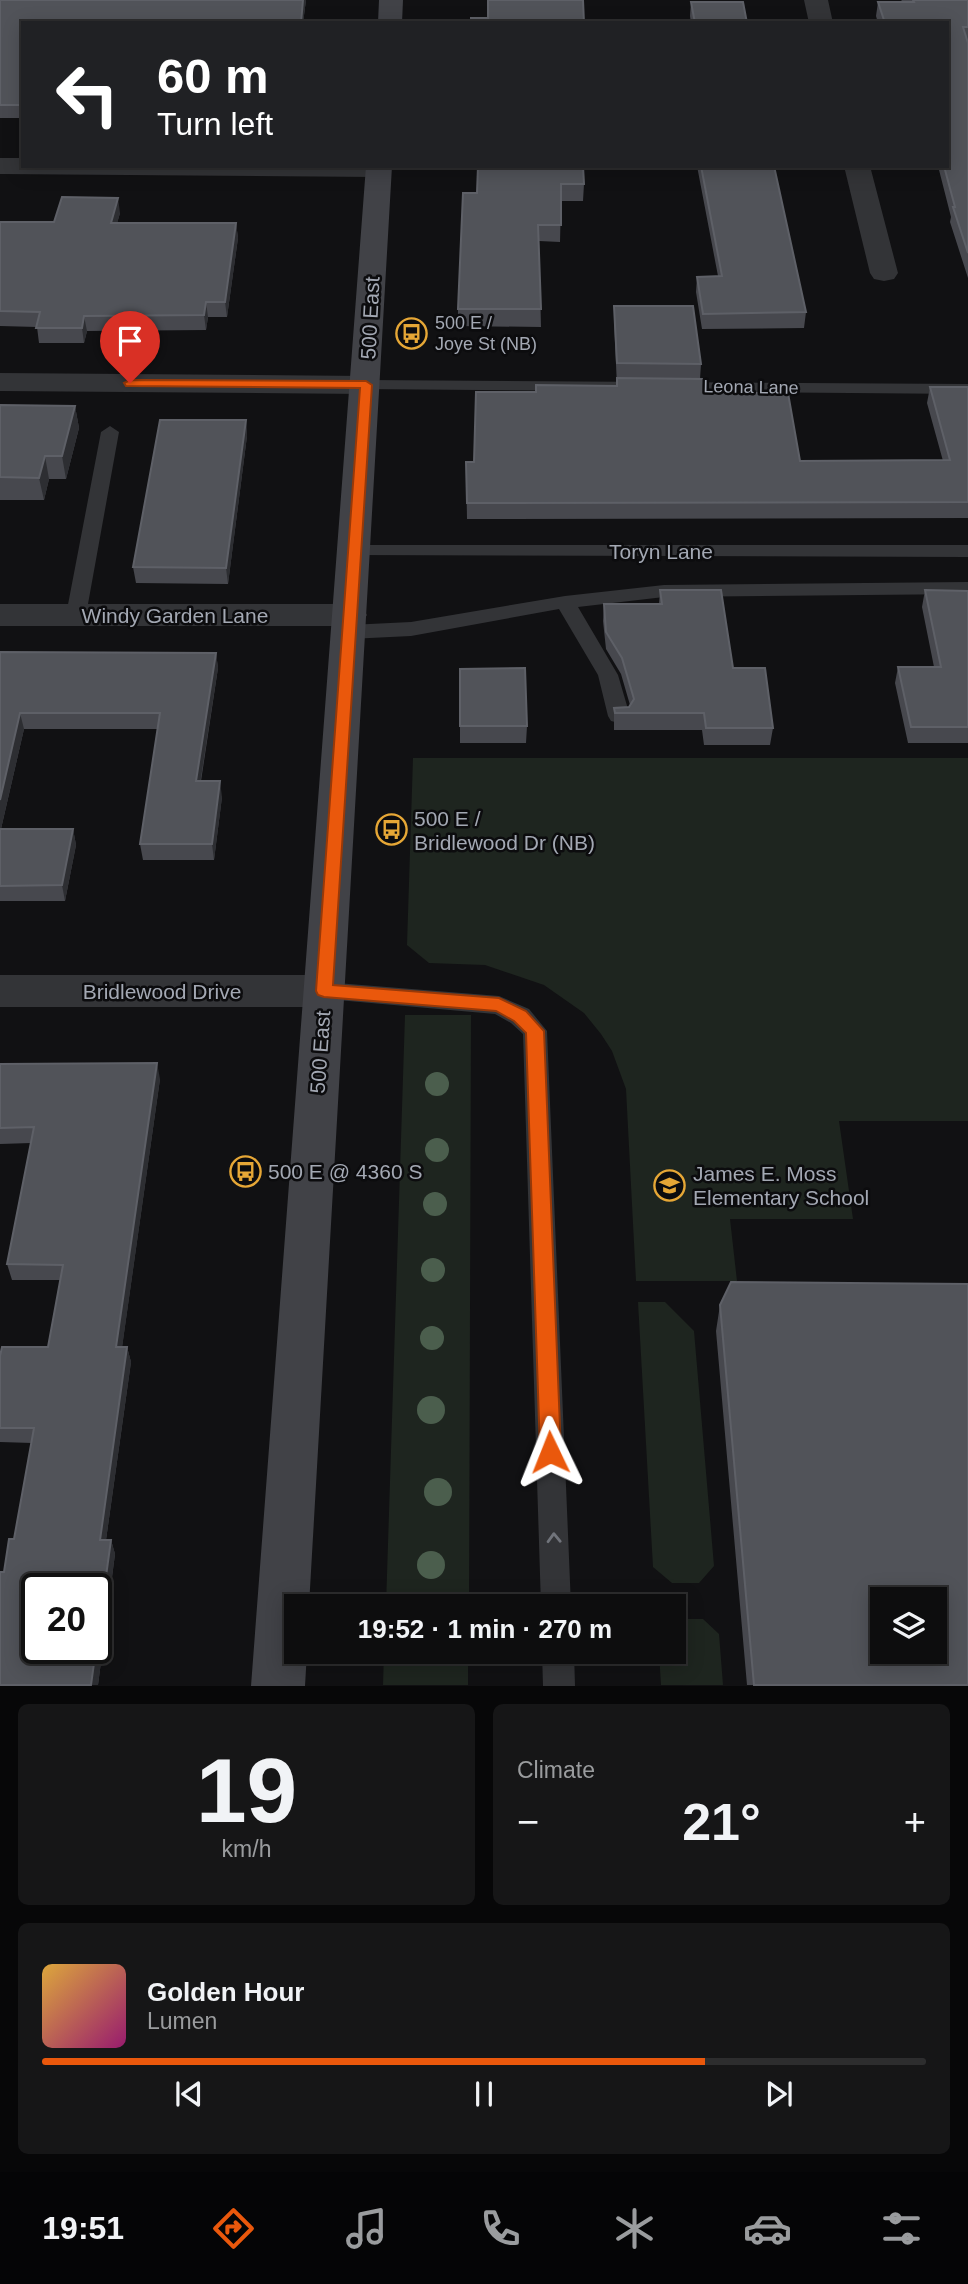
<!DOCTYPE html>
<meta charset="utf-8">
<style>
:root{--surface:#0d0d0e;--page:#161617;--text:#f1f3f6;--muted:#9a9c9e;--line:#2d2d2e;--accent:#ea580c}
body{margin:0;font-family:Arial,sans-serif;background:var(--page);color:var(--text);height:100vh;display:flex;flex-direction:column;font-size:26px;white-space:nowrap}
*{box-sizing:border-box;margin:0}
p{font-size:23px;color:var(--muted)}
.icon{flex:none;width:38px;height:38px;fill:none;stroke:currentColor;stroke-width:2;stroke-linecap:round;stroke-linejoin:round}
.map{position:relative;height:1686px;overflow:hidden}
.panel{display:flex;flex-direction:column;gap:18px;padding:18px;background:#070708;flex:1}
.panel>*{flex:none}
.hud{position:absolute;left:21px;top:21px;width:928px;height:147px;border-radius:0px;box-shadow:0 4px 18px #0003,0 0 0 2px var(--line);background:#202124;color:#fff;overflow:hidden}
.controls{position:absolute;left:870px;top:1587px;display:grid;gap:14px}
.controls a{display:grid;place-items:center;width:77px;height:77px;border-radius:0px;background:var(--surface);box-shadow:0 4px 18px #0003,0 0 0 2px var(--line);font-size:35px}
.speed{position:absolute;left:21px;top:1573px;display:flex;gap:14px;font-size:35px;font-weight:700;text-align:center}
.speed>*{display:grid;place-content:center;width:91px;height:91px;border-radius:50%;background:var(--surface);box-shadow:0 4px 18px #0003,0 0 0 2px var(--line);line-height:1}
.speed .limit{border:4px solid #111;border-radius:10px;background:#fff;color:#111}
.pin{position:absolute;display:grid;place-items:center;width:60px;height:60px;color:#fff;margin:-72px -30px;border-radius:50% 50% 50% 0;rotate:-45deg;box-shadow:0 0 7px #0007}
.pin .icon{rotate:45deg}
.me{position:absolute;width:77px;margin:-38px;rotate:358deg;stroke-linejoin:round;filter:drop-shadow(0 0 5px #0008)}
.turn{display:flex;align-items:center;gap:24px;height:147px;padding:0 21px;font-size:32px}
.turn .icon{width:91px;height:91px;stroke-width:2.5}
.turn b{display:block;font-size:49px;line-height:60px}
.big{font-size:52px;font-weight:800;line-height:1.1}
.panel .tile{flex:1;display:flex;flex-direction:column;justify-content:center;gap:10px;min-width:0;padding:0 24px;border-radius:10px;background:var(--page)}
.panel .dial{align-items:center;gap:0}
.dial b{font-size:91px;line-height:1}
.song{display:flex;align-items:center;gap:21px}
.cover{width:84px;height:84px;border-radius:10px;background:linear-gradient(135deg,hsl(40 70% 55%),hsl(320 70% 35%))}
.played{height:7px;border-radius:4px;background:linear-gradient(90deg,var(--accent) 75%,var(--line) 75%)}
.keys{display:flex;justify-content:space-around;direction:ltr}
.heat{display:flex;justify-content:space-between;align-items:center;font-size:38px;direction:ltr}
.panel .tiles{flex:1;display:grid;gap:18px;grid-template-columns:1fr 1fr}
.tile:last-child{grid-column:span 2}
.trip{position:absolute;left:284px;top:1594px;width:402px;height:70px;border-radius:0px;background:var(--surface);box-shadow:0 4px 18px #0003,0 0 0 2px var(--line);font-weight:800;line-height:70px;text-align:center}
.dock{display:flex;height:112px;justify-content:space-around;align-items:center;background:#050506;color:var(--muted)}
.dock .icon{width:49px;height:49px}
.dock .selected{color:var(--accent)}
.dock b{font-size:32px;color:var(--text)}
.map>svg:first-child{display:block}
.green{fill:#1e251f}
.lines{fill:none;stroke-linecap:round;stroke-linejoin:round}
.lane{fill:#333437;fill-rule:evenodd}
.street{fill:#333437;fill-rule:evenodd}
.secondary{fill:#414247;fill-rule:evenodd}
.tree{fill:#4b5e4d}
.wall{fill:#47484e}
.shaded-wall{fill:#2d2e32}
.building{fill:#515359;stroke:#5e6067;stroke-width:2;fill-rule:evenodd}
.oneway{stroke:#71747b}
.route{fill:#ea580c;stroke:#983908;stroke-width:2}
.labels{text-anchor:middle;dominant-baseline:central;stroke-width:5;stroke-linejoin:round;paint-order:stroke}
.far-poi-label{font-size:18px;fill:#a3a8b3;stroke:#0c0c0e;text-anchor:start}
.far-street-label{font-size:18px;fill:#a3a8b3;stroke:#0c0c0e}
.street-label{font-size:21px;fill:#a3a8b3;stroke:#0c0c0e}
.poi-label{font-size:21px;fill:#a3a8b3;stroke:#0c0c0e;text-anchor:start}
</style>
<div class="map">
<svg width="968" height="1686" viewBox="0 0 968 1686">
<rect width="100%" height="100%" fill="#111113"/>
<path class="green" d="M413,758H968V1121H839L853,1219H730L737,1281H636L626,1089L612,1051L601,1034L584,1013L544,985L485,965L429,963L407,945Z
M405,1015H471L469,1606H386Z
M638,1302H665L694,1331L714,1566L699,1583H672L653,1567Z
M674,1619H703L719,1634L723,1685H661L659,1652H674Z
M384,1652H468V1685H383Z"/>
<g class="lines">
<path class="lane" d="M366,380L968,384V394L360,389L357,385Z
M110,426L119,432L86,615L83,620H69L66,615L101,432Z
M355,545H968V557L348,555L345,551L348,547Z
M968,582V594L664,597L578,607L618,675L630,716L627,721L619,723L611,721L608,716L598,675L559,609L411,636L349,639L342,637L339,632L342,627L349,625L411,622L565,596L664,585Z
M324,982L499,996L529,1009L547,1031L571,1606H541L523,1034L511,1023L495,1014L315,998L312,991L315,984Z
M542,1652H574L575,1686H543Z"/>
<path class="street" d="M804,0H828L833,23H809Z
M0,158H23V166H389L391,169L387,175L378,177L0,174Z
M844,166H870L898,273L894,279L884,281L874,279L870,273Z
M0,373L366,376L377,379L381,385L377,391L366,394L0,391Z
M0,604H350L362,607L367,615L362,623L350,626H0Z
M0,975H324L339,980L345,991L339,1002L324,1007H0Z"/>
<path class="secondary" d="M379,0H403L402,23H378Z
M366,166H392L309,1606H296V1652H307L305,1686H251Z"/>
</g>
<g class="tree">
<circle cx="437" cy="1084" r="12"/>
<circle cx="437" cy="1150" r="12"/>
<circle cx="435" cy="1204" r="12"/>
<circle cx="433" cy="1270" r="12"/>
<circle cx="432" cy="1338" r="12"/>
<circle cx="431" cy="1410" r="14"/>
<circle cx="438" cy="1492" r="14"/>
<circle cx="431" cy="1565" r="14"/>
</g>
<path class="wall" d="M0,0H306L303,23H23V118H0Z
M901,0H968V278L950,222L951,217L938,166H947V23H878L876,16L878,2H903Z
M691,2L747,23H691L690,16Z
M478,166L584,184L583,201H561L560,242L539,241L541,327L458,326V309L477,193Z
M697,166H774L806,312L804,328L702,329L696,292L697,277L718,276Z
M120,213L117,223H236L238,238L227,317H208L206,330L87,331L84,343H39L37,327L0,326V222H54Z
M614,306L701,364L700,379L705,393L800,461H943L927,403L930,387H968V518L467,519L466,462H474L536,392L617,386L614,321Z
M0,405L75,406L79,428L66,479H49L44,500H0Z
M246,420L247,436L228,584L136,583L133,567Z
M660,590L733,668L773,728L770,745H704L702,730H614V708L629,707L630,705L621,674L606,649L603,621L604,604H659Z
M925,590L968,591V743H908L895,683L898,667H934L922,607Z
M0,652L216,653L218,668L201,781L222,797L214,860H143L140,844L158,729H24L1,829H73L76,845L65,901H0Z
M460,669L527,726L526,743H460Z
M0,1064L160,1079L122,1347H127L131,1362L106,1540H111L115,1554L98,1685H0L4,1572L14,1539L32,1443L0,1442V1356L48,1347L60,1280H12L7,1264L31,1143L0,1144Z
M720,1305L968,1685H747L716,1331Z"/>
<path class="shaded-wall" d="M303,0H306L303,23H301Z
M118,198L120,213L113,238L111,223Z
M236,223L238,238L227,317L225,302Z
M206,302L208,317L206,330L204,315Z
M84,316L87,331L84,343L82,328Z
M75,406L79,428L66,479L62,456Z
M246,420L247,436L228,584L226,568Z
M45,456L49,479L44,500L39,478Z
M216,653L218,668L198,797L196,781Z
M20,713L24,729L0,833V800Z
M220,781L222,797L214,860L212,844Z
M73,829L76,845L65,901L62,885Z
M157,1063L160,1079L120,1362L116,1347Z
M127,1347L131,1362L104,1554L100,1540Z
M111,1540L115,1554L98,1685H91Z"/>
<path class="building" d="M0,0H303L301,23H23V105H0Z
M488,0H583L584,23H471V18H488Z
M913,0H968V27H963L968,43V253L953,207H955L944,166H947V23H885L878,2H914Z
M691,2H743L747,23H695Z
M478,166H583L584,184H561V225H538L541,309H458L463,193H477Z
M701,166H774L806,312L703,314L697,277L722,276Z
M62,197L118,198L111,223H236L225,302H206L204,315L84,316L82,328H36L40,312L0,311V222H54Z
M614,306H693L701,364L617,363Z
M617,378L703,379L705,393H788L800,461L950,460L930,387H968V502L467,503L466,462H474L476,392H536V385L617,386Z
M0,405L75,406L62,456H45L39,478L0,477Z
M160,420H246L226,568L133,567Z
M660,590H721L733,668H765L773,728H706L704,713H615L614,708L629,707L634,699L622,658L606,632L604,604H662Z
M925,590L968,591V727H911L898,667H941Z
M0,652L216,653L196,781H220L212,844H140L160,713H20L0,800Z
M525,668L527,726H460V669Z
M0,829H73L62,885L0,886Z
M157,1063L116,1347H127L100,1540H111L91,1685H0V1572H4L9,1539H14L34,1428H0V1356L2,1347H48L63,1265L7,1264L34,1127L0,1128V1064ZM37,1589H96V1648H37Z
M731,1282L968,1284V1685H754L720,1305ZM882,1600H934V1652H882Z"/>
<defs><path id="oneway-chevron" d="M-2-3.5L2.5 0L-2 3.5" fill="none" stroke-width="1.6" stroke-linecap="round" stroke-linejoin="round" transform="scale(1.75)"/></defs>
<use class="oneway" href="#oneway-chevron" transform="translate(554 1538) rotate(-92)"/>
<path class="route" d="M130,380L366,381L372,385L333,985L499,998L526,1011L544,1031L561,1452L558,1459L550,1462L543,1459L540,1452L526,1033L514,1021L496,1011L324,997L318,995L316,991L360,388L126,386L124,383Z"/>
<defs>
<symbol id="bus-ring" viewBox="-11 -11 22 22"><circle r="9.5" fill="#0c0c0e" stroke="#e6a736" stroke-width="1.5"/><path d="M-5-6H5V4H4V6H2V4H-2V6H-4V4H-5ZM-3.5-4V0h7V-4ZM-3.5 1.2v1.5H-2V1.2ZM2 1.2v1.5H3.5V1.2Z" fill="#e6a736"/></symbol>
<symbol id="school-ring" viewBox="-11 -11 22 22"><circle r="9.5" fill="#0c0c0e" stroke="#e6a736" stroke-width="1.5"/><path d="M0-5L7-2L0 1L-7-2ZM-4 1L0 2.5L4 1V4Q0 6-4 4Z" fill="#e6a736"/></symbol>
</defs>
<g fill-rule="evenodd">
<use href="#bus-ring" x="394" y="316" width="35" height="35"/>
<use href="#bus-ring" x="374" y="812" width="35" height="35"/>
<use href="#bus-ring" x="228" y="1154" width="35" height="35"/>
<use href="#school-ring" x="652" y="1168" width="35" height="35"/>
</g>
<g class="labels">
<g class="far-poi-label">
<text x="435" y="323">500 E /<tspan x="435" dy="21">Joye St (NB)</tspan></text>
</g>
<g class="far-street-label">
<text transform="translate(751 387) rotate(1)">Leona Lane</text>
</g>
<g class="street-label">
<text transform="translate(370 318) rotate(-87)">500 East</text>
<text x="661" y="551">Toryn Lane</text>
<text x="175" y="615">Windy Garden Lane</text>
<text x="162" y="991">Bridlewood Drive</text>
<text transform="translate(320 1052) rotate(-86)">500 East</text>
</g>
<g class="poi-label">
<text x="414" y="818">500 E /<tspan x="414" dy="24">Bridlewood Dr (NB)</tspan></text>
<text x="268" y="1171">500 E @ 4360 S</text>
<text x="693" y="1173">James E. Moss<tspan x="693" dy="24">Elementary School</tspan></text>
</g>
</g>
</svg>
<div class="controls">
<a><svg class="icon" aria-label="layers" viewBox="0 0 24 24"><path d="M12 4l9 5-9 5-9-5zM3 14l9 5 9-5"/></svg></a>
</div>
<div class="speed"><div class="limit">20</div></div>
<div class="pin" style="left:130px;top:383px;background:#d93025"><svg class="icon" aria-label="arrive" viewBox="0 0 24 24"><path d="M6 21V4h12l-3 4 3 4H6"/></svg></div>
<svg class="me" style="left:550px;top:1452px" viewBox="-20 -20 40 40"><path d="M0-17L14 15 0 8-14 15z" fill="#ea580c" stroke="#fff" stroke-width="4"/></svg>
<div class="trip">19:52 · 1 min · 270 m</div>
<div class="hud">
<div class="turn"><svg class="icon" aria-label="left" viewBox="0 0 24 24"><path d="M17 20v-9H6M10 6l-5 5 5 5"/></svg><div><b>60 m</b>Turn left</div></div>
</div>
</div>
<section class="panel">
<div class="tiles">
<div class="tile dial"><b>19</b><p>km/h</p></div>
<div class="tile"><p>Climate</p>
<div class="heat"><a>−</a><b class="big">21°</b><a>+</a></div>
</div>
<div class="tile">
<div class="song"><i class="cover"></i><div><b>Golden Hour</b><p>Lumen</p></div></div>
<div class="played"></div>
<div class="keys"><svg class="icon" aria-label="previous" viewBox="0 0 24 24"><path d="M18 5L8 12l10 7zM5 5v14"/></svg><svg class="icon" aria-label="pause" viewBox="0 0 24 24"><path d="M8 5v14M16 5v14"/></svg><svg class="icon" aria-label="next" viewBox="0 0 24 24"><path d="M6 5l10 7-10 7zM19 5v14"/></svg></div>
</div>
</div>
</section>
<nav class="dock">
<b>19:51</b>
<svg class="icon selected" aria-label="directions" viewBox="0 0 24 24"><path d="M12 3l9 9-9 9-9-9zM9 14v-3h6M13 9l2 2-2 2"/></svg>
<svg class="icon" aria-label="music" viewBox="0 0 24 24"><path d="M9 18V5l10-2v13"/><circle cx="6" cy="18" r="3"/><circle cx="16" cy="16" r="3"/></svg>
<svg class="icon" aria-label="phone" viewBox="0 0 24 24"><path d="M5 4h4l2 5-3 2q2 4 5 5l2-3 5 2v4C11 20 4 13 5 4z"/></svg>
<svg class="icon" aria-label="climate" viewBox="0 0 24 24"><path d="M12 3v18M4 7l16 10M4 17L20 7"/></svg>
<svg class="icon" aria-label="car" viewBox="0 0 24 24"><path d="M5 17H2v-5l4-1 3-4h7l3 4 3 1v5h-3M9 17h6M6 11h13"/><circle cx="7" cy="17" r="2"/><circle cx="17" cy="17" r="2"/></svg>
<svg class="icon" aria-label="filters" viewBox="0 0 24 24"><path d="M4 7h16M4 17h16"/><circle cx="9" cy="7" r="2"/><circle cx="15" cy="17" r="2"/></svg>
</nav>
